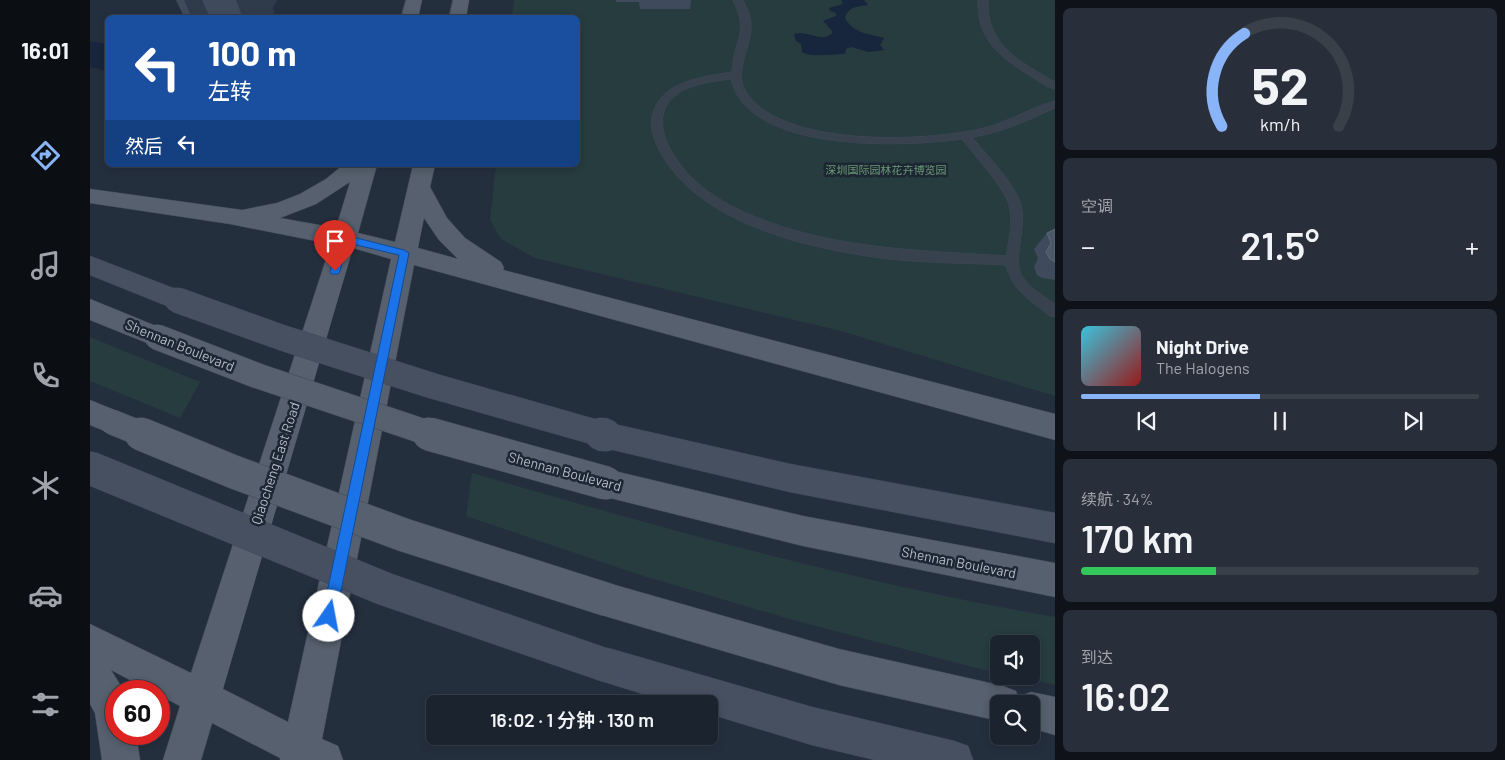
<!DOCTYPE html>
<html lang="zh">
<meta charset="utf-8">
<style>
:root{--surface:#1b232e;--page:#282f3a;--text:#f1f3f6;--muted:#a0a4aa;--line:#39404a;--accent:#8ab4f8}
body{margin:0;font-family:Barlow,"Noto Sans SC",sans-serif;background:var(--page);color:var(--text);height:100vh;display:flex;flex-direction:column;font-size:19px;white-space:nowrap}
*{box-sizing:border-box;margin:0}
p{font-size:16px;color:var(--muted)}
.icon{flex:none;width:28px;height:28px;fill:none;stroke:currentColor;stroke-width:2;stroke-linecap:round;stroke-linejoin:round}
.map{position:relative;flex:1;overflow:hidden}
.panel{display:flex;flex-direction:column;gap:8px;padding:8px;background:#0f1319;width:450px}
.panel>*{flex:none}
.banner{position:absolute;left:15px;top:15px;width:475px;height:152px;border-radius:8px;box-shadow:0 2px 8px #0003,0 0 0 1px var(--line);background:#1a4fa0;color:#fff;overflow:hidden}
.fabs{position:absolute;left:900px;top:635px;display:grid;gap:10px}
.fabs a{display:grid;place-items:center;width:50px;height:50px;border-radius:8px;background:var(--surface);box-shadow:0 2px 8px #0003,0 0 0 1px var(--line);font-size:25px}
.speed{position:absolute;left:15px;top:680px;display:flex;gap:10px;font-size:25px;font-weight:700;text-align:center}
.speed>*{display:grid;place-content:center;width:65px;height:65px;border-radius:50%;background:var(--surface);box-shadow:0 2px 8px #0003,0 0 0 1px var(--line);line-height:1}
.speed .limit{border:8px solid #d22;background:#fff;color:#111}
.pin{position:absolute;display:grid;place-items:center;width:42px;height:42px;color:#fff;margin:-51px -21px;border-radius:50% 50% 50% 0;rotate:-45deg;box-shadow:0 0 5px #0007}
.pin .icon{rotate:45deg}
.me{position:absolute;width:55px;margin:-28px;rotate:12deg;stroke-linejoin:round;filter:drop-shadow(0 0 4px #0008)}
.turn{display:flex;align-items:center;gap:18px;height:105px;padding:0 20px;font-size:22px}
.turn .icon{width:65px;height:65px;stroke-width:2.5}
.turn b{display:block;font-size:35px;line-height:42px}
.then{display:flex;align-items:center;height:48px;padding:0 20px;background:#0003;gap:10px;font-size:19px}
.big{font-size:38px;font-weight:600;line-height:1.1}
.panel .tile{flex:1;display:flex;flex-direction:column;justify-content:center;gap:8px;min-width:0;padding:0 18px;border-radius:8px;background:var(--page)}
.panel .dial{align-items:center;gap:0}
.dial svg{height:130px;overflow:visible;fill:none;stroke:var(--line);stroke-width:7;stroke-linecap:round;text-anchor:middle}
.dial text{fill:var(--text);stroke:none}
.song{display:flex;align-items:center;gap:15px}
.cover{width:60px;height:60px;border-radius:8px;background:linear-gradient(135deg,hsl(190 70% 55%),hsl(0 70% 35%))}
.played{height:5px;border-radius:2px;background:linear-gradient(90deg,var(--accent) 45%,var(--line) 45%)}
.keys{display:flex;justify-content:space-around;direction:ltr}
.heat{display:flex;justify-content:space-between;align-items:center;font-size:28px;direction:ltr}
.charge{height:8px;border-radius:4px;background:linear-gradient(90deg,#34c759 34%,var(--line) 0)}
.trip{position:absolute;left:336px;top:695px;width:292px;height:50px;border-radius:8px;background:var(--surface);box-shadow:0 2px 8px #0003,0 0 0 1px var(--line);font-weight:600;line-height:50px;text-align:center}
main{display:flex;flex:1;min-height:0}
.menu{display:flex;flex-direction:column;width:90px;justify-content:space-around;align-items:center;background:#0b0e12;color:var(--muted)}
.menu .icon{width:35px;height:35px}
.menu .selected{color:var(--accent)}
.menu b{font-size:22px;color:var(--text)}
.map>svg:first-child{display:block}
.green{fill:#263c3f}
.water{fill:#17263c}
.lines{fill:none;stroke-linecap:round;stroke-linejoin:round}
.service-casing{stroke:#414a57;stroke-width:1}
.secondary-casing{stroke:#414a57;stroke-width:1}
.primary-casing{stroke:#414a57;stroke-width:1}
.service{fill:#38414e;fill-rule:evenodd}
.secondary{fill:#465061;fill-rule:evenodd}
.primary{fill:#56606e;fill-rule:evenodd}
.secondary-bridge-far1-casing{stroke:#414a57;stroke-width:26;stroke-linecap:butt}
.secondary-bridge-casing{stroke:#414a57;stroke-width:34;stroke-linecap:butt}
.primary-bridge-far1-casing{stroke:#414a57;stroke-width:26;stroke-linecap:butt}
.primary-bridge-casing{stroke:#414a57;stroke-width:34;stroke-linecap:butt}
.secondary-bridge-far1{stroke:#465061;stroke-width:25}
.secondary-bridge{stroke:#465061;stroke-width:33}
.primary-bridge-far1{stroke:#56606e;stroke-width:25}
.primary-bridge{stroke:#56606e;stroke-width:33}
.wall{fill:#3f4b5c}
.shaded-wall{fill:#2f3b4b}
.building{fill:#4b5868;stroke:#5c6777}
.route{fill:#1a73e8;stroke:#114b97}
.labels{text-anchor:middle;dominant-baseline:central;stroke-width:5;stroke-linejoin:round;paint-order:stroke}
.far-park-label{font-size:11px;fill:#6b9a76;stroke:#1d2633}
.street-label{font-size:14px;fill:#b4bcc9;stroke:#1d2633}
</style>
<main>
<nav class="menu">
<b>16:01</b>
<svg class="icon selected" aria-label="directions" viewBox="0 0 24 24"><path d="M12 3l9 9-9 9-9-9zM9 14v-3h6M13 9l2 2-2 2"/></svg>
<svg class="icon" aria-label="music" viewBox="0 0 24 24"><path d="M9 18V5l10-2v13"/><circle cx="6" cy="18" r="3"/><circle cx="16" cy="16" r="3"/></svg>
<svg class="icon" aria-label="phone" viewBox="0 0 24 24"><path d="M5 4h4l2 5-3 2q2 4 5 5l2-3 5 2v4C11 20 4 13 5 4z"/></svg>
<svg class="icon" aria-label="climate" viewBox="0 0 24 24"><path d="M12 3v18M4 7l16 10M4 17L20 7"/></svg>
<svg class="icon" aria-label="car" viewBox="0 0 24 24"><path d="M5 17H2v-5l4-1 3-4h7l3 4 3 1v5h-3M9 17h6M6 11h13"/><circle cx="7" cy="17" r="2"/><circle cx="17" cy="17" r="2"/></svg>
<svg class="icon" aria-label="filters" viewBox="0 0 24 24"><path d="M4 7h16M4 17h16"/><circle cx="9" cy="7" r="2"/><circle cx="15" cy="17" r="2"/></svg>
</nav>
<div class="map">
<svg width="965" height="760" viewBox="0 0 965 760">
<rect width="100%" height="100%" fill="#242f3e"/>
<path class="green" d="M424,0H965V396L751,331L445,258L411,239L400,220L406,165H488V18L422,17Z
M0,337L110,382L90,418L0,381Z
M382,473C574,529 768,583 965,617V685L924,676H941V644H909V673L898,671L703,620L547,574L376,516Z"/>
<path class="water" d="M751,0H774L778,5C768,6 758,7 755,18C763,33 778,34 794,38L790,45L794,50L779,52L761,47L756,49L755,54C745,54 720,58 712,52L711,44L706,41L704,34C717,29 733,45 743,32L733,21L746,16V13L740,11L739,8L753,4Z
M0,41L17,44V71L0,67Z"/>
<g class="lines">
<defs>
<path id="service" d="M643,0H653C657,8 661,16 661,25C662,47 643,71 656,92C692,148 836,142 894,128C919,122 941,107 965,101V108C938,120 911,133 882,137C897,156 925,183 931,205C937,227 923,255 931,274C937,287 954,296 965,304V317L960,316C942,302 921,289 916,265C877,263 838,263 799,259C726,250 624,228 579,166C570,153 559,134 562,117C569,81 612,77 642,72C643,41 660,34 643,0ZM641,79C657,154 815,147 872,139C884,155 914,187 919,205C923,222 919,240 916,256C828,250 747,250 663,216C635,204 608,189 590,164C580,151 570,133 573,115C579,86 617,82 641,79Z
M888,0H898C896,45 930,62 965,82V89C956,87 948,81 941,76C910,58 886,38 888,0Z"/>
<path id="secondary" d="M0,256L96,293L100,300L96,307L87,310L0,275Z
M515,422L700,464L965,513V543L700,492L515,448L505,444L500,435L505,426Z
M518,648L722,707L864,741L878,746L883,760H785L722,745L620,714V704H585L505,679L500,666L505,653Z"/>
<path id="primary" d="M316,0H332L328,18H311Z
M363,0H379L376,18H359Z
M253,165H287L268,233L305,242L323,165H345L340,187L357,218L375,238L411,262L414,268L413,270L965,414V440L324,265L232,739L248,746L253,760H190V758L122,723L111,760H73L90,706L69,695V691H61L21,670L34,691H26V734H46L50,760H12L5,713L0,704V624L101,673L241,244L140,224L0,203V189L152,210L187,203L210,194L236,179ZM260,182L246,228L190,218L226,204ZM334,218L349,240L368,259L328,248ZM263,248L301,259L198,722L133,689Z
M0,299L76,330L80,337L76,344L67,347L0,320Z
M0,400L32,413L36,422L32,431L22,434L0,425Z
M516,469L713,516L965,563V597L713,546L516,497L505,493L501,483L505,473Z
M518,583L749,649L913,686L926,691L928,697L941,692L965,697V735L941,728V704H909V721L749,685L518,617L506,612L501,600L506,588Z"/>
</defs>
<use href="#service" class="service-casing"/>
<use href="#secondary" class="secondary-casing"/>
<use href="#primary" class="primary-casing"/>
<use href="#service" class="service"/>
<use href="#secondary" class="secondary"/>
<use href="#primary" class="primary"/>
<defs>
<path id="secondary-bridge-far1" d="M87,300L193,338L343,386L515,435"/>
<path id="secondary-bridge" d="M511,434L515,435
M0,468L295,589L518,666"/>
<path id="primary-bridge-far1" d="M67,337L168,376L344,435
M22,422L54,435"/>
<path id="primary-bridge" d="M51,434L144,472L314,535L518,600
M339,434L516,483"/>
</defs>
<use href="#secondary-bridge-far1" class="secondary-bridge-far1-casing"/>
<use href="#secondary-bridge" class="secondary-bridge-casing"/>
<use href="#primary-bridge-far1" class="primary-bridge-far1-casing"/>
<use href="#primary-bridge" class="primary-bridge-casing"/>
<use href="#secondary-bridge-far1" class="secondary-bridge-far1"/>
<use href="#secondary-bridge" class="secondary-bridge"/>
<use href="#primary-bridge-far1" class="primary-bridge-far1"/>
<use href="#primary-bridge" class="primary-bridge"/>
</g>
<path class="wall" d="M86,0H187L182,8L184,12L182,16L178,18H96L93,15Z
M526,0H601L600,9H550L549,2H526Z
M965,229V280L952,278L947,275L944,267L948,258L944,249L957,233Z"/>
<path class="shaded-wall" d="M94,0H112L120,18H102Z
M146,0H187L182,8L184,12L182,16L178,18H153Z"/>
<path class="building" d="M965,229V262L960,259L956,252L961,243L957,233Z"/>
<path class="route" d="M255,235L314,250L319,253L246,616L244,621L239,623L234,621L232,616L309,255L258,243L250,271L248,274H241L240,271L250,238Z"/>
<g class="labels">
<g class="far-park-label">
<text x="796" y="169">深圳国际园林花卉博览园</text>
</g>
<g class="street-label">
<text transform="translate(90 345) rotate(22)">Shennan Boulevard</text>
<text transform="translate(185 463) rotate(-72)">Qiaocheng East Road</text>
<text transform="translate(475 471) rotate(15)">Shennan Boulevard</text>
<text transform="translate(869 562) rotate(11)">Shennan Boulevard</text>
</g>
</g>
</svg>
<div class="fabs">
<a><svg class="icon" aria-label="sound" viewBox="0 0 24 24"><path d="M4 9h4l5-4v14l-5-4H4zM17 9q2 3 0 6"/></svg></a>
<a><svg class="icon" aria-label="search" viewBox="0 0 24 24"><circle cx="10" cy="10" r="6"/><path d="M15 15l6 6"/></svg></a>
</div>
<div class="speed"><div class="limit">60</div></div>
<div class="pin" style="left:245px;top:271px;background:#d93025"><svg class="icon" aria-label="arrive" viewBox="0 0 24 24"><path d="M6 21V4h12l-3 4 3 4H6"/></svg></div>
<svg class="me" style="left:239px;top:616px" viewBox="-20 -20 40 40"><circle r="19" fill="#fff"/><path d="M0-13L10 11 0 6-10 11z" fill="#1a73e8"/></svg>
<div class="trip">16:02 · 1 分钟 · 130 m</div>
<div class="banner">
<div class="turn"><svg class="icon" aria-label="left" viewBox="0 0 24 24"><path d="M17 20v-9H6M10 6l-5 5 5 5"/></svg><div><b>100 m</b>左转</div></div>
<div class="then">然后<svg class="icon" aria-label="left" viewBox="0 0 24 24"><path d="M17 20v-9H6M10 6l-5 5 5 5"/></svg></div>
</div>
</div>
<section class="panel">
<div class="tile dial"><svg viewBox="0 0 100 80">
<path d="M14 69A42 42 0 1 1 86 69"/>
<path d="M14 69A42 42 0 0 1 28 12" stroke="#8ab4f8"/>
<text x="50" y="56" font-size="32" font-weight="700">52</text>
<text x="50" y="72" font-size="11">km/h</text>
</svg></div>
<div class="tile"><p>空调</p>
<div class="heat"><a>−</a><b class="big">21.5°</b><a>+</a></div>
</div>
<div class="tile">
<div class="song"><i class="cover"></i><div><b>Night Drive</b><p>The Halogens</p></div></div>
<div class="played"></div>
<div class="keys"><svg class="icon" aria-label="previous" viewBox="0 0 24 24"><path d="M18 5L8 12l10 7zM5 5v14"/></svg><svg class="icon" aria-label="pause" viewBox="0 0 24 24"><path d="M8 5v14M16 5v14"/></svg><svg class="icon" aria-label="next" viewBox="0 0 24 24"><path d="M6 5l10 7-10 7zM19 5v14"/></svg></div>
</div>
<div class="tile"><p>续航 · 34%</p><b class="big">170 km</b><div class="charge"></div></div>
<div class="tile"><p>到达</p><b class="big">16:02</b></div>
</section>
</main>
